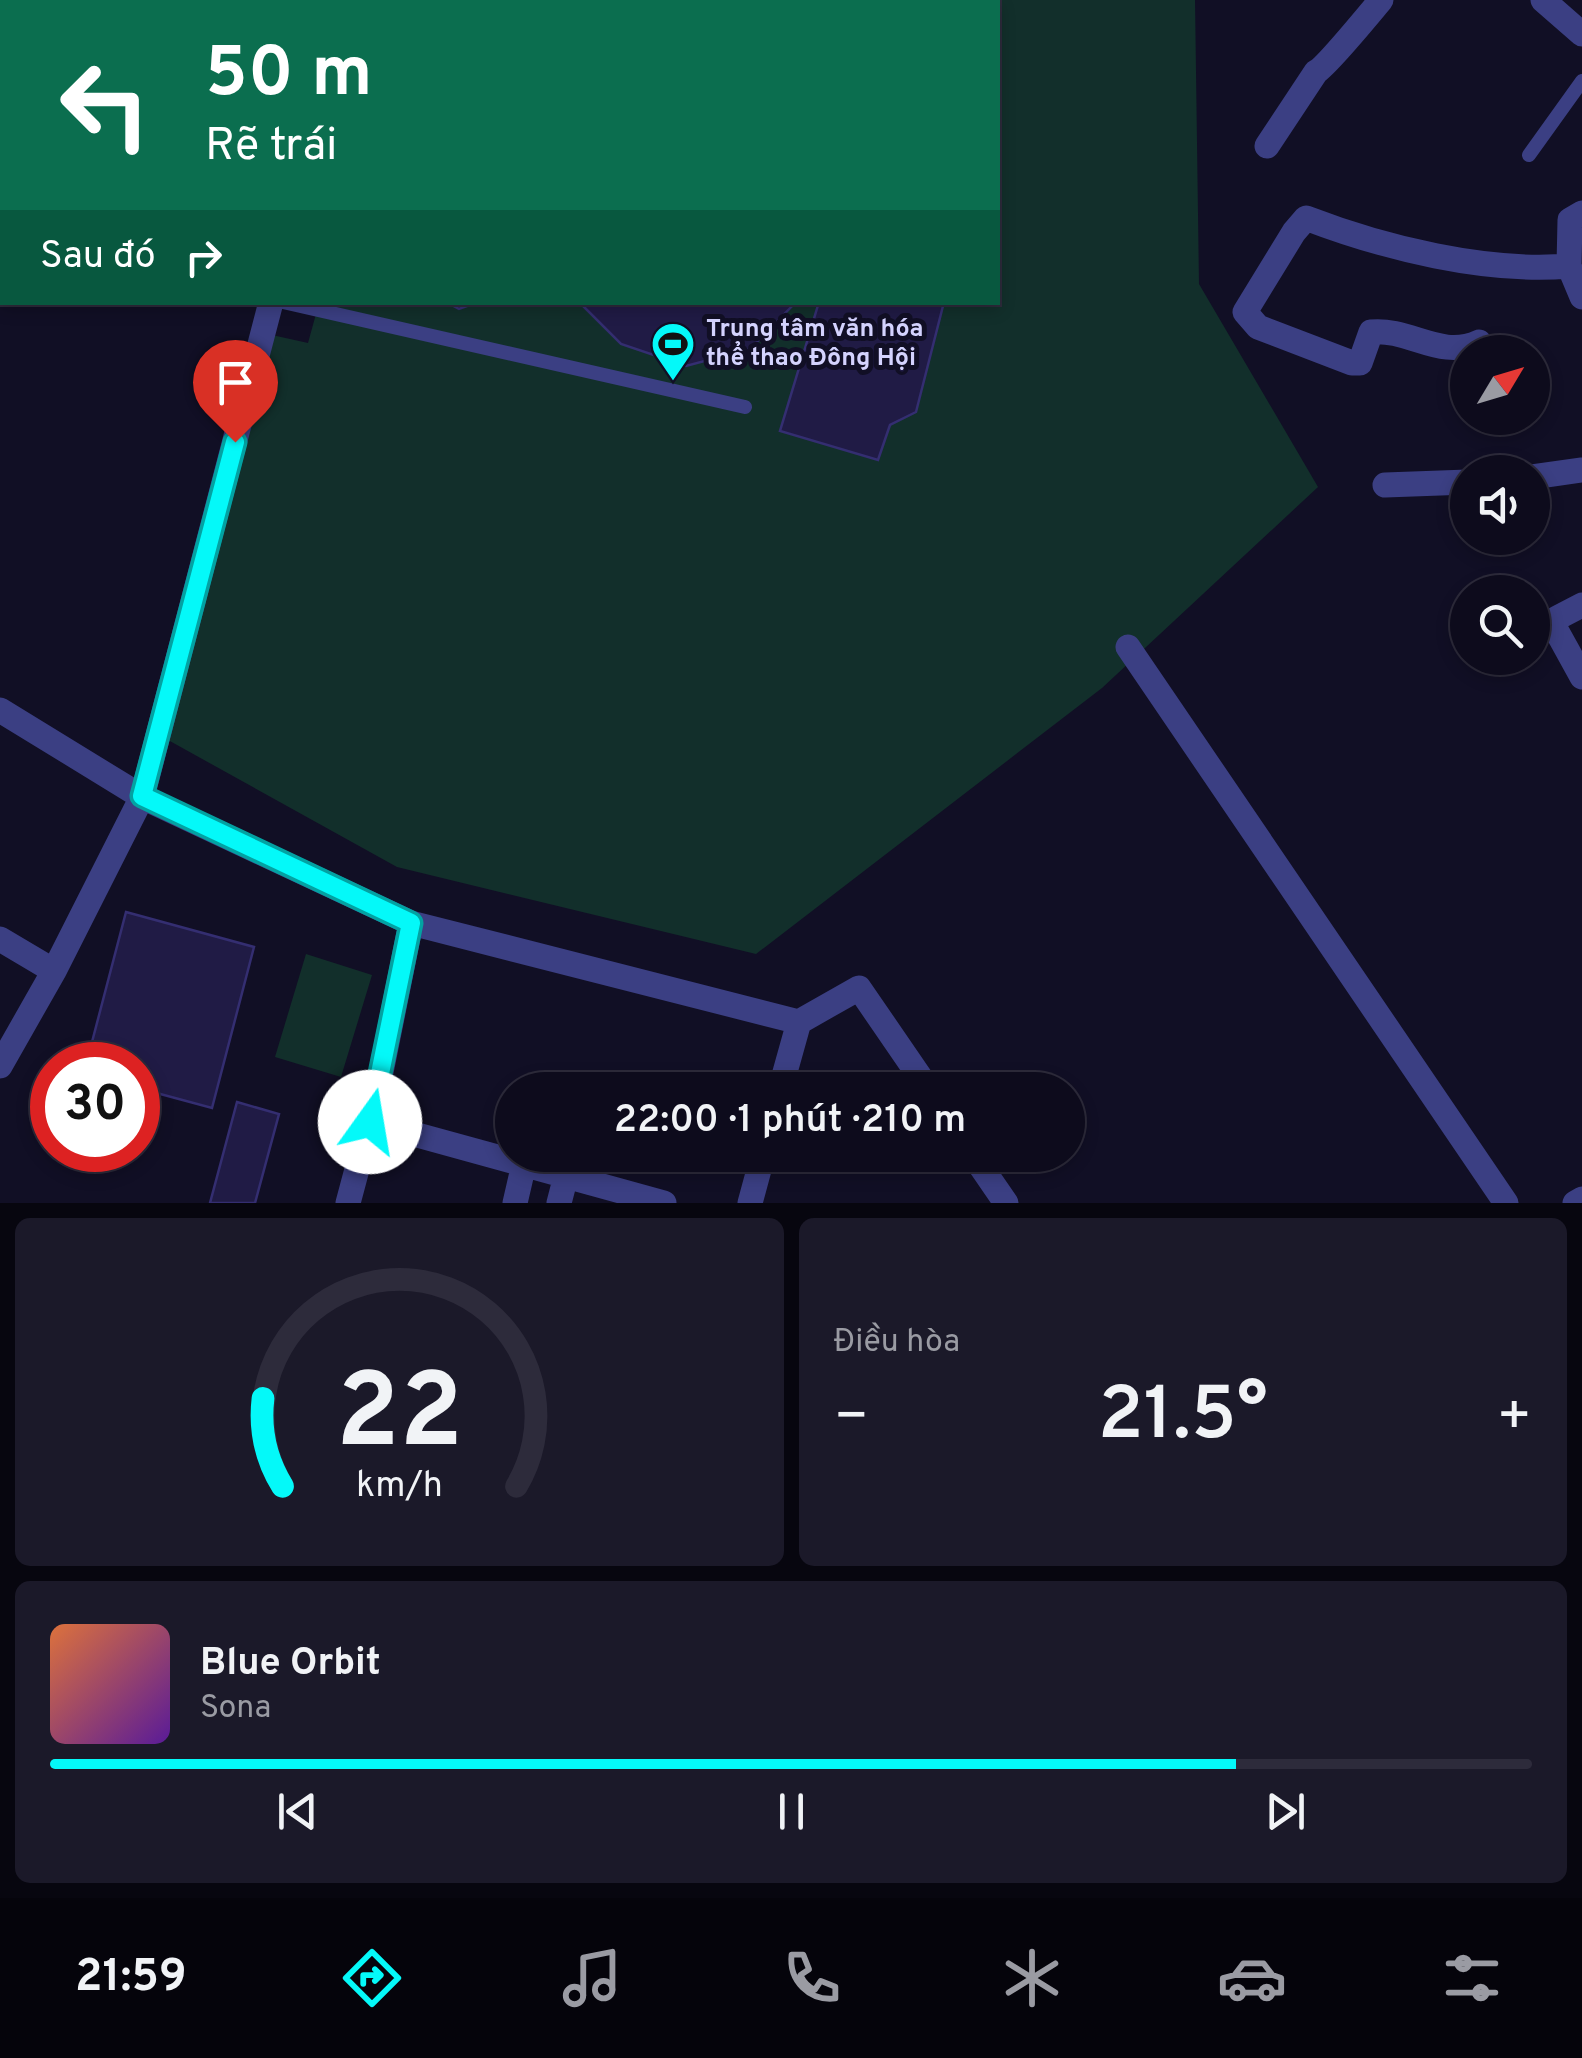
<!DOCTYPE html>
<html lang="vi">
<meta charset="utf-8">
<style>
:root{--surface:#0d0b1c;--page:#1b1929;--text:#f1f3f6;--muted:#9a9ba3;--line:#2d2b3b;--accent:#04f9f9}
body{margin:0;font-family:Overpass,sans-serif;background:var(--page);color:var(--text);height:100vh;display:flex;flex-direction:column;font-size:38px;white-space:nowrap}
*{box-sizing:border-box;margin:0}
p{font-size:32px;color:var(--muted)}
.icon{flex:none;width:55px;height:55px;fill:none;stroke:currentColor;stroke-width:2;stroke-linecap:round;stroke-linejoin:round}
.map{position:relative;height:1203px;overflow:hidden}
.sheet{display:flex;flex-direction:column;gap:15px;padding:15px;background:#07060f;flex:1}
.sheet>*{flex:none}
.hud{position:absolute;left:0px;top:0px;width:1000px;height:305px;box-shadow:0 5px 15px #0003,0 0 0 2px var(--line);background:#0b6e4f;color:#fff;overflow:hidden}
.needle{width:65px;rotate:52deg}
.controls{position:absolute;left:1450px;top:335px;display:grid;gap:20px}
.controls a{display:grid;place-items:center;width:100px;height:100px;border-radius:50%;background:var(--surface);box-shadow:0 5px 15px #0003,0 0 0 2px var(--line);font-size:50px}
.speed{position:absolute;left:30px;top:1042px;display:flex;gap:20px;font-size:50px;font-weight:700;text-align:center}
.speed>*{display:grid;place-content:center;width:130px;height:130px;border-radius:50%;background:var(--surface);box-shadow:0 5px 15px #0003,0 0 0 2px var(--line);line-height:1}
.speed .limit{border:15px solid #d22;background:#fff;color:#111}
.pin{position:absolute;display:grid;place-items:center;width:85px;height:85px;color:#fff;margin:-102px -42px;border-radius:50% 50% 50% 0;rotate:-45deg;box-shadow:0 0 10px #0007}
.pin .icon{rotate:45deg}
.me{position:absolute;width:110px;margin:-55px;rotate:13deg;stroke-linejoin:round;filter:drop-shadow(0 0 8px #0008)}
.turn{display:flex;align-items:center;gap:35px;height:210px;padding:0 40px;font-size:45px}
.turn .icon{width:130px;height:130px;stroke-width:2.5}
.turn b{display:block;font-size:70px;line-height:85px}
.then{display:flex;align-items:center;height:95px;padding:0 40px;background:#0003;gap:20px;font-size:38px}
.big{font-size:75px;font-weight:600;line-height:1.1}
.sheet .widget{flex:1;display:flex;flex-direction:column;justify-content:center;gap:15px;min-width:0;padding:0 35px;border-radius:15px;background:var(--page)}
.sheet .dial{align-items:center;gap:0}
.dial svg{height:260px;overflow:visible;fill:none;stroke:var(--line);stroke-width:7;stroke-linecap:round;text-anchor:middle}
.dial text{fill:var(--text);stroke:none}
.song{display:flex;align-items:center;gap:30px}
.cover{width:120px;height:120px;border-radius:15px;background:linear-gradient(135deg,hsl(20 70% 55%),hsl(270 70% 35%))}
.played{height:10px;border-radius:5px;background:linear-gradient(90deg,var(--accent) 80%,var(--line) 80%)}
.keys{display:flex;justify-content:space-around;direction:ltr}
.heat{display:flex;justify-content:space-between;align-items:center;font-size:55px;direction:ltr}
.sheet .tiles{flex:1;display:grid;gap:15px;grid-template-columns:1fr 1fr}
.widget:last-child{grid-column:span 2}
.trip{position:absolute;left:495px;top:1072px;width:590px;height:100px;border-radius:50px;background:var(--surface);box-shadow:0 5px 15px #0003,0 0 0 2px var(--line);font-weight:600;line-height:100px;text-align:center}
.menu{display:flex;height:160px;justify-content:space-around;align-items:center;background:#05040b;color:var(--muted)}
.menu .icon{width:70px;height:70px}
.menu .selected{color:var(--accent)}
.menu b{font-size:45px;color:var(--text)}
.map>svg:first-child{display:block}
.green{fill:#122f2b}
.building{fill:#201b45;stroke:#342e71;stroke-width:2.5}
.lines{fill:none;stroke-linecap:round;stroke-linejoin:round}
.lane{stroke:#3b3f83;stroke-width:14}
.street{stroke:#3b3f83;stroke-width:25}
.route-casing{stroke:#03a2a2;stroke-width:25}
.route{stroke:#04f9f9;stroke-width:18}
.labels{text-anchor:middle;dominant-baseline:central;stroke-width:10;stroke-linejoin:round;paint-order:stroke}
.poi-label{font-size:25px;font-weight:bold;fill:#d4d3fe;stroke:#110f25;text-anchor:start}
</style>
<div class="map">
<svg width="1582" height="1203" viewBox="0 0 1582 1203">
<rect width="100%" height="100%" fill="#110f25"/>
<path class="green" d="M399,0H1195L1199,284L1318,487L1102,688L756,954L397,867L159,735L263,333L308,343L319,303L998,302V2H398Z
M306,954L372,975L341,1077L275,1057Z"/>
<path class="building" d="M446,302H478L459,309Z
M579,302H796L750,349L686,366L621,344Z
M819,302H944L916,412L890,425L878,460L780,431Z
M126,912L254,947L212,1108L138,1088V1065H86Z
M237,1102L279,1114L255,1203H210Z"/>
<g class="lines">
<path class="lane" d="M1529,155L1582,81
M283,302L745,407"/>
<path class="street" d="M1543,0L1582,34
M350,2V0
M1267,146L1316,72C1326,67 1370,13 1381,0
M1582,213L1570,220L1569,266L1582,297
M1479,342C1440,360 1410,328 1371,332L1360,363H1352L1258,327L1245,312L1294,232L1306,218C1384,248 1486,273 1569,266
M1532,477L1582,470
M1385,485L1468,482
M1582,605L1557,618L1555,628L1582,677
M1128,647L1506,1203
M0,710L142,797L411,923L799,1022L780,1090
M0,939L54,971
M799,1022L859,988L929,1090
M0,1066L54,971L142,797L271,302
M370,1122L664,1203
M973,1155L1006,1203
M348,1203L375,1102L411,923
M515,1203L524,1164
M559,1203L566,1176
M750,1203L763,1155
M1575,1203L1582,1199"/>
</g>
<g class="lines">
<defs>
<path id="route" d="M235,442L142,796L411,923L370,1122"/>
</defs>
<use href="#route" class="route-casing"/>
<use href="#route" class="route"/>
</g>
<defs>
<symbol id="stadium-pin" viewBox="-11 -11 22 30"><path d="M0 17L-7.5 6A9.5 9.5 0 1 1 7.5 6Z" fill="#04f9f9" stroke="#110f25"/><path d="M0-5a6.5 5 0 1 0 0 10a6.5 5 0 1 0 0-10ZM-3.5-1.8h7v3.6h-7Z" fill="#111"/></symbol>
</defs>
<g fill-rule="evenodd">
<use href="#stadium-pin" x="648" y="319" width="50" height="68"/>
</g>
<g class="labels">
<g class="poi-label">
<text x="706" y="330">Trung tâm văn hóa<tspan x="706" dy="29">thể thao Đông Hội</tspan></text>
</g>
</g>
</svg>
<div class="controls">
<a><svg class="needle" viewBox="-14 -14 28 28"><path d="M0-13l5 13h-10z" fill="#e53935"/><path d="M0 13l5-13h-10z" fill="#9a9ba3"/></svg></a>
<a><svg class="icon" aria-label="sound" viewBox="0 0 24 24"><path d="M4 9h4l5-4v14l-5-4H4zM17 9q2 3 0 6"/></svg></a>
<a><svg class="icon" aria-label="search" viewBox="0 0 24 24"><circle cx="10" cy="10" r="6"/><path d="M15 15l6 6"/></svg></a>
</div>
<div class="speed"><div class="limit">30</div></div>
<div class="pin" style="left:235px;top:442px;background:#d93025"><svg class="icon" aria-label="arrive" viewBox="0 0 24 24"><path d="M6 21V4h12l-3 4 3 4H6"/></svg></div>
<svg class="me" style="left:370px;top:1122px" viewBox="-20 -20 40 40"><circle r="19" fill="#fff"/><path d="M0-13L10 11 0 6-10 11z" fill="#04f9f9"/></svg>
<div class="trip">22:00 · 1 phút · 210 m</div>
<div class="hud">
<div class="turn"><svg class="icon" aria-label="left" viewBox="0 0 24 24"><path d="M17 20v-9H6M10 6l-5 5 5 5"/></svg><div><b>50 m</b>Rẽ trái</div></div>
<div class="then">Sau đó<svg class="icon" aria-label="right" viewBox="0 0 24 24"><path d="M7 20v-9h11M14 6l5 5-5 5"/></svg></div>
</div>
</div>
<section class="sheet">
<div class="tiles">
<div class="widget dial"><svg viewBox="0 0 100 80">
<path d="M14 69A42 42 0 1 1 86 69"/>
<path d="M14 69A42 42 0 0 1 8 42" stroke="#04f9f9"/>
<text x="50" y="56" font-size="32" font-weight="700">22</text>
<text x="50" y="72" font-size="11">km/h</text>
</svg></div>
<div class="widget"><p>Điều hòa</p>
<div class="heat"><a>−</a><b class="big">21.5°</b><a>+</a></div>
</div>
<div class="widget">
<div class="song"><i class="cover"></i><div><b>Blue Orbit</b><p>Sona</p></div></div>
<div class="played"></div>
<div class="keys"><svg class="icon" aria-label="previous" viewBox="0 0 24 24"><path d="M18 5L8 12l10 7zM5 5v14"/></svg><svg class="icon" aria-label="pause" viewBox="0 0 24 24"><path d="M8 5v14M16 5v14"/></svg><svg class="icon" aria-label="next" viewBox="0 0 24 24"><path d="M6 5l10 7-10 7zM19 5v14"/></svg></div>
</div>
</div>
</section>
<nav class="menu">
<b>21:59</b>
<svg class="icon selected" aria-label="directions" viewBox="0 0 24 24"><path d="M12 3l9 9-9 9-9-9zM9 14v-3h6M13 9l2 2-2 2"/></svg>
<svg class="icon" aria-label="music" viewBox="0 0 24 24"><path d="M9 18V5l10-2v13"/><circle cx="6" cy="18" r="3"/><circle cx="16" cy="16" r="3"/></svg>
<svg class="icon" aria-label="phone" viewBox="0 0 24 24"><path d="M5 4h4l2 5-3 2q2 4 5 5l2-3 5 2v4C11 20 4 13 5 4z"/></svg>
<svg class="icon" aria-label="climate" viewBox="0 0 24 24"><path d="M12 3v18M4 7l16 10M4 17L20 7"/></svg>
<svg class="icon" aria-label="car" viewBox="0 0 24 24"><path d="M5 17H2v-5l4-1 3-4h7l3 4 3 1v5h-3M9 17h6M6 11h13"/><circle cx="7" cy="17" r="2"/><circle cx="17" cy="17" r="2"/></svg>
<svg class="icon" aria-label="filters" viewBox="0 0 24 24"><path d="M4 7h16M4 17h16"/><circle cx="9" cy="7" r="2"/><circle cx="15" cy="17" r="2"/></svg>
</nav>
